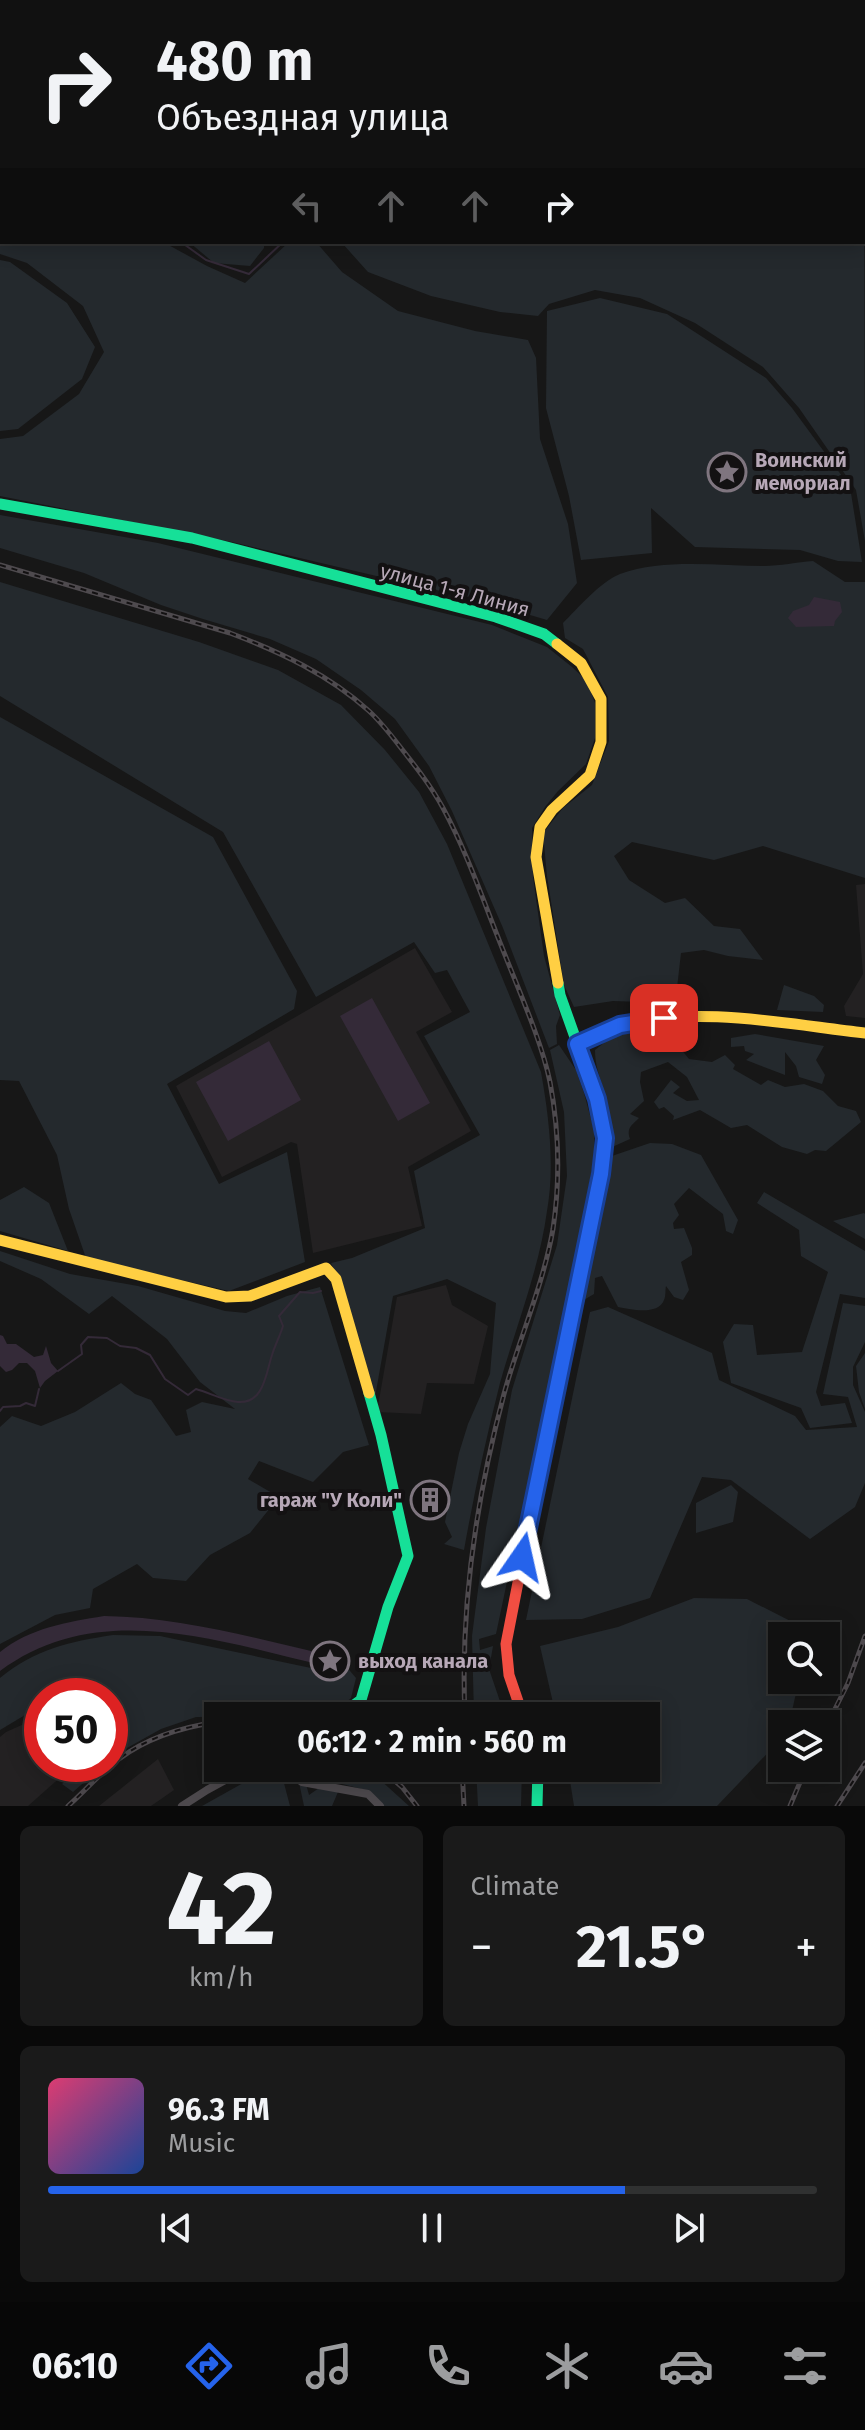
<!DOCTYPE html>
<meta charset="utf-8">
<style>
:root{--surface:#111;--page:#1a1a1a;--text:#f1f3f6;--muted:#9c9d9f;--line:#303131;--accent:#2563eb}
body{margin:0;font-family:"Fira Sans",sans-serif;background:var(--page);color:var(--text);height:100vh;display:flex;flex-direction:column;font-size:30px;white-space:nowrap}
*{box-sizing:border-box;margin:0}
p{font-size:26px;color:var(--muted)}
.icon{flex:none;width:44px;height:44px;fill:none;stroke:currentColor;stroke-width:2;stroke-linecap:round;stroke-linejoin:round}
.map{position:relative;height:1806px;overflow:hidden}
.side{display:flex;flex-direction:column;gap:20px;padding:20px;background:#090909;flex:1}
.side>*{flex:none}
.banner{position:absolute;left:0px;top:0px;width:866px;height:244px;box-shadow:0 4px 20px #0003,0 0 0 2px var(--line);background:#111;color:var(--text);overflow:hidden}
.tools{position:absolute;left:768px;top:1622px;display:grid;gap:16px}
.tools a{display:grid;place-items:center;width:72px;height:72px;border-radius:0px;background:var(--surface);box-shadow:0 4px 20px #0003,0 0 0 2px var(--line);font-size:40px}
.speed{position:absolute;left:24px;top:1678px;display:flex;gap:16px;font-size:40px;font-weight:700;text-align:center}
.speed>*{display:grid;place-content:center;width:104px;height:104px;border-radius:50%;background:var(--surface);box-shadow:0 4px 20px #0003,0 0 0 2px var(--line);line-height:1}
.speed .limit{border:12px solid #d22;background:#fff;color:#111}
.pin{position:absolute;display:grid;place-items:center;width:68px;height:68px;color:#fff;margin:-34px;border-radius:16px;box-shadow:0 4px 12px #0006}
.me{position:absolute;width:88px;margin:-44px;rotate:11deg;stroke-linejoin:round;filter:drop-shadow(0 0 6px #0008)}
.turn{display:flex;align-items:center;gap:28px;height:168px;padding:0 24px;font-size:36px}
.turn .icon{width:104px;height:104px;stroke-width:2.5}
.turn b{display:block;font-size:56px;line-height:68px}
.lanes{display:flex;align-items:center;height:76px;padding:0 24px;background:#0003;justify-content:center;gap:40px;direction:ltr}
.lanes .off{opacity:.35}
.big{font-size:60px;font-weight:700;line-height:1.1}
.side .card{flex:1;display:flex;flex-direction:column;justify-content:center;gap:12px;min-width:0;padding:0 28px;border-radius:12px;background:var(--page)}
.side .dial{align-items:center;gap:0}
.dial b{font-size:104px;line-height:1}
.song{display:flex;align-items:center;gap:24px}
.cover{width:96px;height:96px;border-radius:12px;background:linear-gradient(135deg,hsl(340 70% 55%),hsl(220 70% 35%))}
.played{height:8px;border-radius:4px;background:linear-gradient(90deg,var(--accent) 75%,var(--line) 75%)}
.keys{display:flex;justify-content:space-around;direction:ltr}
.heat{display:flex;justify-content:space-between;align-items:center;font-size:44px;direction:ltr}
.side .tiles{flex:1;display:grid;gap:20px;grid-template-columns:1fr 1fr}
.card:last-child{grid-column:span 2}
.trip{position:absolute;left:204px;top:1702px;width:456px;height:80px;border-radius:0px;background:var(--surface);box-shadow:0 4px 20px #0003,0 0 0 2px var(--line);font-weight:700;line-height:80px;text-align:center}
.menu{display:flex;height:128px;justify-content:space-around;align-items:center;background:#070707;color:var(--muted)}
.menu .icon{width:56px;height:56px}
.menu .on{color:var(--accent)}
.menu b{font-size:36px;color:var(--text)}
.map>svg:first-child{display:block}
.built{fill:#232122}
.green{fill:#24292d}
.water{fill:#342a38}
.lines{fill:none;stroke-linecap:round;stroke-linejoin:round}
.stream{stroke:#342a38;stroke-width:2}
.river{stroke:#342a38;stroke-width:14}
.street{stroke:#4d494d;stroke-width:8}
.fast{stroke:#16e098;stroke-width:11}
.slow{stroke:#ffcf43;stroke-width:11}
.jam{stroke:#f24e42;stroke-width:11}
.rail-casing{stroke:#4e4a4e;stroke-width:5}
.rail{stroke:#131112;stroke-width:2;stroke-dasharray:6;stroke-linecap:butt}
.route-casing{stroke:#184099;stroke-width:20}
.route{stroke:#2563eb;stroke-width:14}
.labels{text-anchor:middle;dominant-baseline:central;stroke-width:8;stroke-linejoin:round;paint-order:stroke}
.poi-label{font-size:20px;font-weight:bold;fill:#b7a8b7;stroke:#131112;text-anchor:start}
.street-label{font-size:20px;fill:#b7a8b7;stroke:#131112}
</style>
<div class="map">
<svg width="865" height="1806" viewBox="0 0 865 1806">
<rect width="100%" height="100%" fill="#171717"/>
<path class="built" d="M865,884V1018L846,1016L844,1006L863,974L856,885Z
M415,948L452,1012L416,1032L471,1131L408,1167L422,1226L313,1253L297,1144L291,1142L222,1177L176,1086Z
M446,1285L452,1305L488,1326L474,1384L427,1383L421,1414L377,1412L397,1297Z
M42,1716V1764H56L64,1774L28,1806H0V1737L6,1732Z
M158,1759L174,1790L151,1806H99Z"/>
<path class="green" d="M40,0H232L233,2H42Z
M313,0H579L571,2H311Z
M864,78L865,541L856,490L799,408L763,367L695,323L640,298L595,290L549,304L538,316L500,312L431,296L368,272L342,243L864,242Z
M0,199H2V242H163L207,266L245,283L289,242H316L342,272L398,311L475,331L528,340L536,358L540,439L568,524L577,583L547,620L483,601L232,542L0,496V439L23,436L79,394L104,352L83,306L27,263L0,254Z
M189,242H264V248L250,266L214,263Z
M0,260L10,262L67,303L95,347L82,379L18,429L0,431Z
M600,298L667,314L766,378L792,408L850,487L862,562L838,561L800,550L695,547L651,508L652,553L581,560L569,496L546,408L547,311Z
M0,515L158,543L492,625L547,647L572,667L587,681L595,703V738L586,764L558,791L545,807L532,828L533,877L544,956L560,1015L556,1026L557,1044L549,1048L503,928L452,811L429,766L395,719L361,690L316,659L270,639L203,619L161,605L84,573L0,548Z
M813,561L845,582H865V878L763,846L714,860L632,842L614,856L629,880L665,903L685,898L714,926L740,929L763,960L728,956L704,950L681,953L677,988L671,1003L613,1001L574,1007L564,985L547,876L543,833L563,808L592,785L609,741L608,697L583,649L565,638L563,623C578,608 600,582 620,574C664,558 718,566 764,566C780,566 797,562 813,561Z
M0,582L199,642L278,670L341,705L385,750L419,792L447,844L541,1072C549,1117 555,1166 547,1211C539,1270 516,1326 500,1383C486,1438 474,1494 464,1550L444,1544L452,1537L445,1522L459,1453L468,1424L490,1374L496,1303L447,1279L393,1296L375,1397L342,1286L331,1263L352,1258L425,1228L414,1171L480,1135L424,1036L470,1012L447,970L435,973L414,942L316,997L223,832L0,696Z
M0,717L213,837L297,991L294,1009L167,1084L219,1184L287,1152L305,1262L229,1291L86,1258L69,1209L57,1155L19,1081L0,1080Z
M784,985L814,996L824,1005L823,1012L777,1010Z
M651,1027L667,1030L664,1040L676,1043L689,1059L712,1062L725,1055L735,1065L733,1069L761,1085L768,1080L785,1087L804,1084L823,1091L838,1106L856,1111L861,1122L826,1151L815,1150L807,1154L782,1147L747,1125L731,1128L700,1110L673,1120L674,1116L664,1107L659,1109L654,1102L671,1080L680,1087L673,1093L687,1101L699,1100L687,1077L668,1062L641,1072L640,1082L644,1101L630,1114L639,1118C632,1125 626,1128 630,1139L610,1148C609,1128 608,1108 603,1088C599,1074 595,1065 595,1050L616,1033Z
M755,1034L824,1046L816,1060L825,1075L822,1084L799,1077L796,1066L785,1052V1075L746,1060L754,1054L745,1051L744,1046L731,1047V1038Z
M559,1045L576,1070L584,1093L594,1130V1158L578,1245L496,1634L479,1639L480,1650L493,1646L489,1669L505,1716H474L472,1636L486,1528L512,1390L557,1245L567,1176L564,1112L550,1050Z
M650,1143L672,1144L701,1155L738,1220L733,1234L726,1231L723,1214L689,1188L674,1204L679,1215L673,1223L674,1229L684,1228L692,1248V1255L681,1262L689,1290L683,1300L674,1297L666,1286C665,1291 666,1296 664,1300C658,1316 630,1309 618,1307L602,1276L595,1278L594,1294L582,1301L609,1157Z
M24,1187L49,1203L68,1251L0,1231V1200Z
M764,1192L865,1251V1298L840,1294L816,1392L821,1406L845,1403L852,1423L810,1428L801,1408L731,1383L723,1342L734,1324L753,1325L757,1355L802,1352L828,1272L801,1256L799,1230L757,1203Z
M865,1214V1239L833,1221L864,1213Z
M0,1251L70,1274L138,1286L225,1311L246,1313L287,1296L320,1287L369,1445L343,1452L313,1482L259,1461L248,1479L279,1497L250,1533L210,1555L186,1581L153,1578L137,1564L93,1589L90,1608L55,1615L0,1644V1427L12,1416L41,1426L75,1412L121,1383L135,1394L151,1400L176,1436L191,1432L186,1410L202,1402L235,1409L200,1382L167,1339L112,1296L89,1314L41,1279L0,1261Z
M843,1303L865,1306V1342L853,1367V1385L865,1412V1483L855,1507L810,1539L731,1480L702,1477L650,1598L582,1619L526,1620L590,1312L608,1307L712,1353L719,1380L795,1416L806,1430L857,1427L848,1397L823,1394Z
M865,1353V1409L859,1392L856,1366Z
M731,1485L738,1492L733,1522L696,1533V1503Z
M694,1598L747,1599L810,1631L809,1636H782V1680H799L789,1724H782V1738L717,1806H574L568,1768H646V1716H556L540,1646L618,1627Z
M113,1635L160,1636L330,1672L345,1665L356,1678L351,1698L332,1716L196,1717L161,1729L118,1753L110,1760V1696H42V1710L25,1715L0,1730V1678C36,1649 68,1642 113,1635Z
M66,1764H105L73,1792L62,1784L69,1777Z
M270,1768H280L290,1806H202Z
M296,1768H367L409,1806H384L369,1791L331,1781L305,1780L309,1795L319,1788L338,1792L332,1806H304Z
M476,1768H522L521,1806H478Z"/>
<path class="water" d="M814,597L840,602L842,612L835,621L834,626L796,627L788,618L793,611L809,605Z
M372,998L430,1103L398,1121L340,1016Z
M269,1041L301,1100L228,1141L196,1082Z
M0,1335L3,1336L7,1344H16L34,1357L43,1355L46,1346L51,1363L58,1371L45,1381L40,1388L35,1371L27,1363H19L12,1370L6,1372L0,1366Z
M104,1616C180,1617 254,1638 328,1655L326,1666C218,1641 98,1598 0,1671V1652C30,1628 67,1622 104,1616Z"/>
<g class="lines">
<path class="stream" d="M0,188L2,189
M181,242L206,260L249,274L283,242
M58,1371L82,1354L81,1345L88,1337L107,1338L120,1346L136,1348L150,1355L165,1379L188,1395L196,1389C210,1393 224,1401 238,1402C264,1404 266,1373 272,1355C275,1345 280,1336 283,1326L279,1316L300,1292L313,1293L321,1291
M0,1411L3,1407L20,1406L26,1403L35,1406L39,1389"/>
<path class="river" d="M240,0L241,2
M590,2L597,0"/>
<path class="street" d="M32,0L34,2
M292,1768L295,1777L302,1782L368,1794L380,1806
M182,1806L207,1790L247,1768"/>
<path class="fast" d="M0,504L192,538L496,617L544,634L557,644
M544,1449L601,1174L605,1138L597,1099L560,995L558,983
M339,1716L361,1700L388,1607L408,1556L381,1435L369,1393
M537,1806L538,1768"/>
<path class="slow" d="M557,644L581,663L601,699V742L590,775L552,810L540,827L536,857L558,983
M577,1044C590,1037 603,1030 617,1026C697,1005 785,1024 865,1033
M0,1240L226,1297L250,1296L326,1268L336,1279L369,1393"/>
<path class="jam" d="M523,1716L509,1675L506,1644L544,1449"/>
<defs>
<path id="rail" d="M0,565L230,633C280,652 328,674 369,711C381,722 391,735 401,748C416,767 431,786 443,808C468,854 485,906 505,955C520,993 542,1043 550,1082C559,1130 560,1182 553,1229C543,1286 519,1339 504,1394C476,1499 460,1607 465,1716
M826,1727L848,1683L865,1636
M380,1768L402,1787L417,1806
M462,1768L464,1806
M68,1806C85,1791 101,1772 119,1759C148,1737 182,1727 218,1722
M790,1806L806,1768
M837,1806L865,1763"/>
</defs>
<use href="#rail" class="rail-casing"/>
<use href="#rail" class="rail"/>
</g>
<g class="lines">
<defs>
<path id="route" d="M522,1557L601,1174L605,1138L597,1099L577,1044L620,1025L664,1018"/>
</defs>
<use href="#route" class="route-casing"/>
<use href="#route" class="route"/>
</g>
<defs>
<symbol id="sight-ring" viewBox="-11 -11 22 22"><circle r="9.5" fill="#131112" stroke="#7f757f" stroke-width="1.5"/><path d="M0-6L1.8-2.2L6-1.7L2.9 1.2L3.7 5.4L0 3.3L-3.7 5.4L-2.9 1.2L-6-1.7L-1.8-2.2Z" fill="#7f757f"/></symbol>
<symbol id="building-ring" viewBox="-11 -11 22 22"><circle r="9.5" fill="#131112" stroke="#7f757f" stroke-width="1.5"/><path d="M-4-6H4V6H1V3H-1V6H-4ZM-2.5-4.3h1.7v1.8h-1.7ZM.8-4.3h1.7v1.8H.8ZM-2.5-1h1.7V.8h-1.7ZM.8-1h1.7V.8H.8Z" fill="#7f757f"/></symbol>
</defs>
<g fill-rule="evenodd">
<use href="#sight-ring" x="705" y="450" width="44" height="44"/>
<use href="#building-ring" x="408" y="1478" width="44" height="44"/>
<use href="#sight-ring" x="308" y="1639" width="44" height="44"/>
</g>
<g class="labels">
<g class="poi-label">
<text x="755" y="460">Воинский<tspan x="755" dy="23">мемориал</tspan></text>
<text x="402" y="1500" text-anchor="end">гараж "У Коли"</text>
<text x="358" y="1661">выход канала</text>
</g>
<g class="street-label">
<text transform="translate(455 590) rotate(15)">улица 1-я Линия</text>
</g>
</g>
</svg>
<div class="tools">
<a><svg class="icon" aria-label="search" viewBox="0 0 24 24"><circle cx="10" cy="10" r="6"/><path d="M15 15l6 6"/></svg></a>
<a><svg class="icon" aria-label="layers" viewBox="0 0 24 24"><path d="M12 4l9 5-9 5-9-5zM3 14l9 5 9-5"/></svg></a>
</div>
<div class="speed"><div class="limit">50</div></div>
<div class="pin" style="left:664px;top:1018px;background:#d93025"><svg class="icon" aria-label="arrive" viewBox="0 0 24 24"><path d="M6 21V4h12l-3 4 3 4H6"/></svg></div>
<svg class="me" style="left:522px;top:1557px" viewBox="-20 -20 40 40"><path d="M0-17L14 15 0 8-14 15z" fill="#2563eb" stroke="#fff" stroke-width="4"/></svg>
<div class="trip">06:12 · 2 min · 560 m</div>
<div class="banner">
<div class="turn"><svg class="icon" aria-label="right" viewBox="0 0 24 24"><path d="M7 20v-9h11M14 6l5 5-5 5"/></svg><div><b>480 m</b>Объездная улица</div></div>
<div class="lanes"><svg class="icon off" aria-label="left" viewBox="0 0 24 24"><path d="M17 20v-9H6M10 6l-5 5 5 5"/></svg><svg class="icon off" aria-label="ahead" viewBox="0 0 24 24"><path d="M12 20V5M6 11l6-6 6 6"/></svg><svg class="icon off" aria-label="ahead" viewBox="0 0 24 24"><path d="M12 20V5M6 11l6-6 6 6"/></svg><svg class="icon" aria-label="right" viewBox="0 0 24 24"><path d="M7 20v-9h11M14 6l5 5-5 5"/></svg></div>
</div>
</div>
<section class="side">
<div class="tiles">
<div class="card dial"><b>42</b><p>km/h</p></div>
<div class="card"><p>Climate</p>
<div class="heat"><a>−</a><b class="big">21.5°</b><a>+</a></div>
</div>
<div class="card">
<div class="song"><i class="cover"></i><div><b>96.3 FM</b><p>Music</p></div></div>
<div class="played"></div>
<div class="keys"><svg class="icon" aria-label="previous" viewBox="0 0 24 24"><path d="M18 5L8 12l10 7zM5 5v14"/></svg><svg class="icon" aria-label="pause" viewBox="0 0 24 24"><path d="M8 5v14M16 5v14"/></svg><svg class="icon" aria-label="next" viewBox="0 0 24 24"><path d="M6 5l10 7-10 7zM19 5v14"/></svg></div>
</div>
</div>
</section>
<nav class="menu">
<b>06:10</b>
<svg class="icon on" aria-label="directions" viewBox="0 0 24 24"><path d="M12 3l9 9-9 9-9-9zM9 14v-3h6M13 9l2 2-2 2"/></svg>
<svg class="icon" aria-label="music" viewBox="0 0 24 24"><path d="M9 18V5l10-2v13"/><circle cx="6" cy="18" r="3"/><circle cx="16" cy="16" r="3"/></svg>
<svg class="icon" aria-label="phone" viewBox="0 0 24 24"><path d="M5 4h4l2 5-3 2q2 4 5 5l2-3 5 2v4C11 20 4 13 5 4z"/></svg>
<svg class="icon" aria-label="climate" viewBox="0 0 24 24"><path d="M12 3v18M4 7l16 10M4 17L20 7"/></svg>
<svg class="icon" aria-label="car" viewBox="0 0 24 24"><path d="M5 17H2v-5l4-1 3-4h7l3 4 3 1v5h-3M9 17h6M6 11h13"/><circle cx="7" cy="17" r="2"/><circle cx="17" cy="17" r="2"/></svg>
<svg class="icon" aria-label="filters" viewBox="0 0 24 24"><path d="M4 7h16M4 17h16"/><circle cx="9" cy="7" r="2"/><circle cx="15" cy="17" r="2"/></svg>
</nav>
